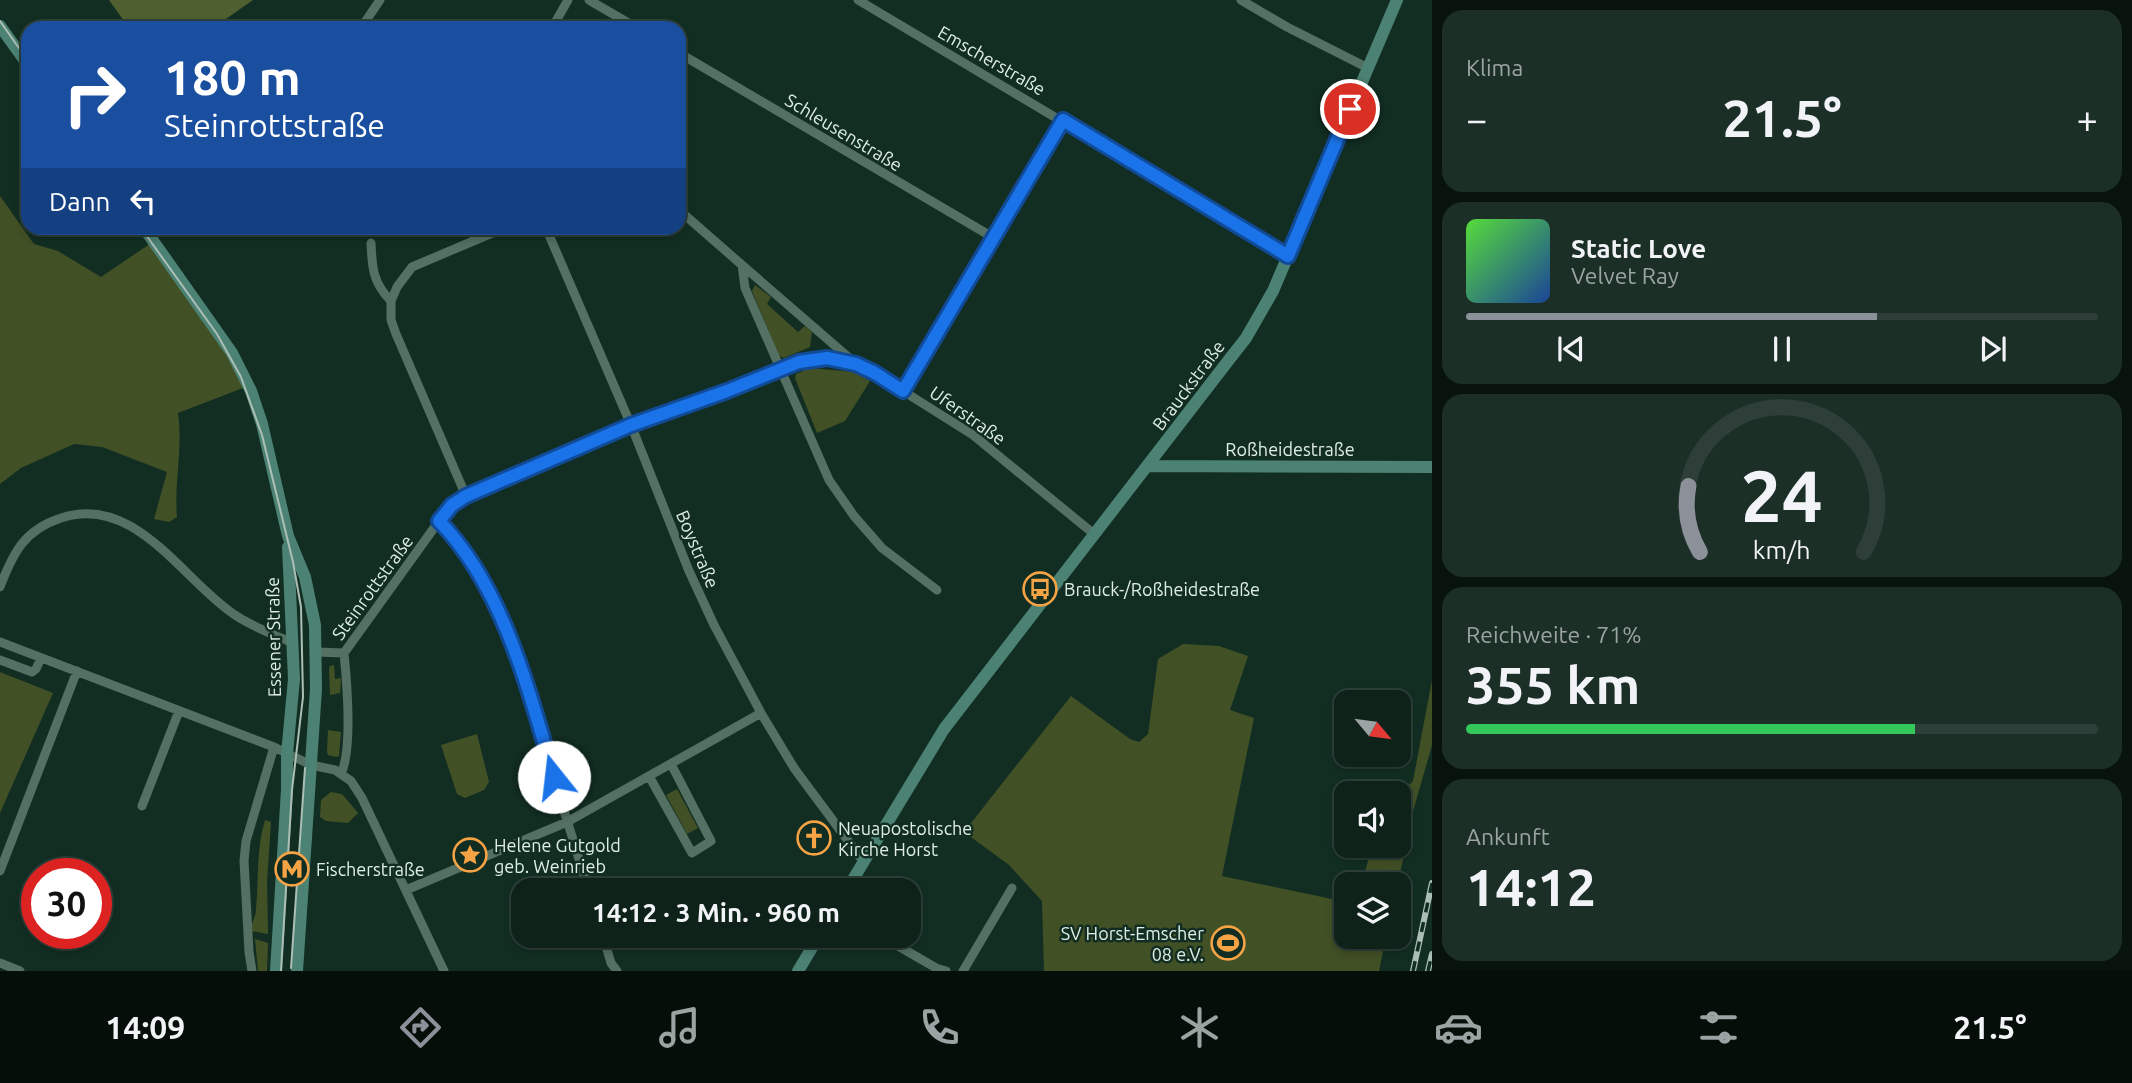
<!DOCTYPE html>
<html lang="de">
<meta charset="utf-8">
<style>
:root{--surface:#0e221a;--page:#1c2f27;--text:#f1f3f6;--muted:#9ba4a2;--line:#2e3f39;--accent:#8c9099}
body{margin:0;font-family:Ubuntu,sans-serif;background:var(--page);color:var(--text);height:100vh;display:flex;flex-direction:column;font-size:26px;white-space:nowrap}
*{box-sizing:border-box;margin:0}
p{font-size:23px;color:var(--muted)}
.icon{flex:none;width:38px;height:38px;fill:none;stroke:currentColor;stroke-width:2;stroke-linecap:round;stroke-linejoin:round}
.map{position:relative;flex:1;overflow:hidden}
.details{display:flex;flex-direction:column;gap:10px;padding:10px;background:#08130e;width:700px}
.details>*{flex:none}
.hud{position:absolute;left:21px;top:21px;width:665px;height:214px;border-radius:21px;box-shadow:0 4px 10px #0003,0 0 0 2px var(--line);background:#1a4fa0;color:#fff;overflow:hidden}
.needle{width:46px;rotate:119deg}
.tools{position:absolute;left:1334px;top:690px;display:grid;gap:14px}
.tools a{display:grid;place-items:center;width:77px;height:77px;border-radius:14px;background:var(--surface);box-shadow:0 4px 10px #0003,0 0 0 2px var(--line);font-size:35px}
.speed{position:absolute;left:21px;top:858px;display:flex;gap:14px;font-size:35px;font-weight:700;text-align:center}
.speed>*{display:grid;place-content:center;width:91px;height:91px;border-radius:50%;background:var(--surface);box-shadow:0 4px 10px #0003,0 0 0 2px var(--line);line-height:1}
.speed .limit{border:10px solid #d22;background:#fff;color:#111}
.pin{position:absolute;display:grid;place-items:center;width:60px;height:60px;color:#fff;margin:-30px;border:4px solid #fff;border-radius:50%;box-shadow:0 2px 7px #0007}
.me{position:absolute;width:77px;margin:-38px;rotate:344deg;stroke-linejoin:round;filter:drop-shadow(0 0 5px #0008)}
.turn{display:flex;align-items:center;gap:24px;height:147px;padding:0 28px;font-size:32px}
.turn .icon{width:91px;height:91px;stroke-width:2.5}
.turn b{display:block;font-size:49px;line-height:60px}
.then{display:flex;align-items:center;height:66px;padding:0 28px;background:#0003;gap:14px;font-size:26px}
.big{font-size:52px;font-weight:700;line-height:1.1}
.details .card{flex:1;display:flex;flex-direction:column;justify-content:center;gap:10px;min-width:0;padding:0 24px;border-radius:21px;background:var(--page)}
.details .dial{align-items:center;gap:0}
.dial svg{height:182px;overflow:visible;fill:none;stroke:var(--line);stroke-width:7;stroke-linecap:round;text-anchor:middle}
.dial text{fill:var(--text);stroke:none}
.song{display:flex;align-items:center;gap:21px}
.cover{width:84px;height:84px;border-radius:10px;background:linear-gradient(135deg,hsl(110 70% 55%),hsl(220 70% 35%))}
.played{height:7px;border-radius:4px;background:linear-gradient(90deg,var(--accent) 65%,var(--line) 65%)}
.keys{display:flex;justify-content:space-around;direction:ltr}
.heat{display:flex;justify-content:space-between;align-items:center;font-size:38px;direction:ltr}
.charge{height:10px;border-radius:5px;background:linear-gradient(90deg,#34c759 71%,var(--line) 0)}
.trip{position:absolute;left:511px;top:878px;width:410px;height:70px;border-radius:21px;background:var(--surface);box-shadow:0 4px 10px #0003,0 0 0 2px var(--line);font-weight:700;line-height:70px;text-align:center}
.tabs{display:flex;height:112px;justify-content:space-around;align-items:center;background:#060e0a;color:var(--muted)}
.tabs .icon{width:49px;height:49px}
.tabs .on{color:var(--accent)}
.tabs b{font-size:32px;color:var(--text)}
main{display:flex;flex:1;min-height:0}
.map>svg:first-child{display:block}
.green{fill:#425026}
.forest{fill:#505f30}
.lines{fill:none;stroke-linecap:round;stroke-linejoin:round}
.street{stroke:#537062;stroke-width:9}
.secondary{stroke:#4c8273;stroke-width:12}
.tram{stroke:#acbfb5;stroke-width:2}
.rail-casing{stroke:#acbfb5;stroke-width:6}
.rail{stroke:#122e22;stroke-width:3.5;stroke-dasharray:10;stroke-linecap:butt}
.route-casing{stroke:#114b97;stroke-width:18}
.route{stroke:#1a73e8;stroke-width:12}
.labels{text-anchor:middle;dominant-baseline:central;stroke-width:5;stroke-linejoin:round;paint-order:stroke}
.street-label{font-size:18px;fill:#deeee5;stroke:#122e22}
.poi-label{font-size:18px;fill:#deeee5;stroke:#122e22;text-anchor:start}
</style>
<main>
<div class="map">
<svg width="1432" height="971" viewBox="0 0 1432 971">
<rect width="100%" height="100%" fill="#122e22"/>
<path class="green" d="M0,196L34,244L58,251L101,277L154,241L248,386L178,413C183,449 174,481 177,517L169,522L154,519L167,472L102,447L74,444L21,468L0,484Z
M755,285L771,297L767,304L798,332L805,326L812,332L810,347L784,358L779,356L752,291Z
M810,368L854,372L870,381L845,421L817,433L795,378L796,374Z
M1183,644L1219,646L1248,656L1230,710L1254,718L1222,876L1346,902V936H1386L1379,971H1044L1042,901L1009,865L964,832L1071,696L1130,739L1139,742L1148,734L1158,659Z
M334,665L335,679L341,678L340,693L330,695L329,669L330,666Z
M0,672L53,693L0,813Z
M1432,680V745L1412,815L1398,884H1362L1372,845H1398V796L1413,781Z
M328,730L341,732L339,756L336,757L328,755L327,752Z
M477,734L489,782L484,790L465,798L457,794L441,745Z
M677,789L698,828L687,834L666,795Z
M331,792L342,794L358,813L348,823L326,821L320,817L321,800Z
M265,820L271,822L267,882L268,934L251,931C251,923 256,917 256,909C259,879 256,849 265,820Z
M255,939L268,943L267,971H258Z"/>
<path class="forest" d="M109,0H253L213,28H129Z"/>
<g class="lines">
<path class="street" d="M589,0L637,28
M858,0L1288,256
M1241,0L1287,27L1368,68
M361,28L380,0
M552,28L568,0
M679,53L994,238
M1063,120L903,391L973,435L1094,534
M679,210L742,265
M546,228L631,425L689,571L714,625L761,713L794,768L863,861
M371,243C372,268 373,283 391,301
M855,363L742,265L745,288L829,480L854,516L882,548L937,590
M466,496L396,334L391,320V301L397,287L412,267L504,228
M439,521C499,583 525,676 548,757C561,802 575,846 589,891
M0,587C13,553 24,530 61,518C135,493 183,581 235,615C253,627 274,635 293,643
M0,642L274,747L311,765L335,770L351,781L362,798L444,971
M317,652L344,653L439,521L452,505L466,496L631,425L727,391L799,362L827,358L857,364L875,373L903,391
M0,660L32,672L36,669L41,658
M341,774C353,748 347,683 344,653
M649,776L692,853L711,841L671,764
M142,806L179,711
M0,871L77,671
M406,890L567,822L761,713
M603,936L611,963L617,971
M881,936L936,968L946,971
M0,963L20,971
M252,971L249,952L244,861L246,841L274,747
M963,971L1012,888"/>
<path class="secondary" d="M0,26L28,65
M144,228L232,353L251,391L262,424L288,536L305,577L315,625L316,689L297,971
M1148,466L1432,467
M846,891L944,729L1228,361L1246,338L1273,291L1397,0
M276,971L287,789V754L294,679L288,547
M798,971L819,936"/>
<path class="tram" d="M0,21L28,61
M141,228L217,334L241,377L262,435L293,562L301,607L303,697L292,790L281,971
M291,968L305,768"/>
<defs>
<path id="rail" d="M1413,971L1432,883
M1428,971L1432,954"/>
</defs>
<use href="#rail" class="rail-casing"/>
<use href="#rail" class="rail"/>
</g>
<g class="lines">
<defs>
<path id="route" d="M554,777C529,691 503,586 439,521L452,505L466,496L631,425L727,391L799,362L827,358L856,364L875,373L903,391L1063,120L1288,256L1350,109"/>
</defs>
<use href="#route" class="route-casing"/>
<use href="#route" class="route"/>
</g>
<defs>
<symbol id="bus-ring" viewBox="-11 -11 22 22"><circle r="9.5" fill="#122e22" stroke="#f5a345" stroke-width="1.5"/><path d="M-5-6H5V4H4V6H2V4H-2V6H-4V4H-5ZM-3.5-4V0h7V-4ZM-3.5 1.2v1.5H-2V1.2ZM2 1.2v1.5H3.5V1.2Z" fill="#f5a345"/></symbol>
<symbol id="church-ring" viewBox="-11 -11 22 22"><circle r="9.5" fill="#122e22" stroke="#f5a345" stroke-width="1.5"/><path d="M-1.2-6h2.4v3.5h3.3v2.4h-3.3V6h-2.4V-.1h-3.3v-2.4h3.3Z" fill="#f5a345"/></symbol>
<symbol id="sight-ring" viewBox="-11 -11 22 22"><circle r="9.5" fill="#122e22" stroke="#f5a345" stroke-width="1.5"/><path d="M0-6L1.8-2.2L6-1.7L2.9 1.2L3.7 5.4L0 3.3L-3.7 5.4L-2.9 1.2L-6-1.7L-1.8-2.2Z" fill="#f5a345"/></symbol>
<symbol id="metro-ring" viewBox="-11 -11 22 22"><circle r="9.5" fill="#122e22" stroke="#f5a345" stroke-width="1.5"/><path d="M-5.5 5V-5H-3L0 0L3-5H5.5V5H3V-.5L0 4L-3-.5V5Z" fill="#f5a345"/></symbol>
<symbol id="stadium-ring" viewBox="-11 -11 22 22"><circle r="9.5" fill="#122e22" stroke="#f5a345" stroke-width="1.5"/><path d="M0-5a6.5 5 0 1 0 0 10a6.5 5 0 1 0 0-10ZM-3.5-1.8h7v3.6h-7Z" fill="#f5a345"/></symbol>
</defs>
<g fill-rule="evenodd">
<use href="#bus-ring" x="1021" y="570" width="38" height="38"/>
<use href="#church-ring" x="795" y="819" width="38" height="38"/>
<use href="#sight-ring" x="451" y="836" width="38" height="38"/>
<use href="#metro-ring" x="273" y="850" width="38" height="38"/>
<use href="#stadium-ring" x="1209" y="924" width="38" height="38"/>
</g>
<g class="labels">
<g class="street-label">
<text transform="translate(992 60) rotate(30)">Emscherstraße</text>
<text transform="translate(844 132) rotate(31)">Schleusenstraße</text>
<text transform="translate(1188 385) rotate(-53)">Brauckstraße</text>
<text transform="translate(968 415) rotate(35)">Uferstraße</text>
<text x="1290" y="449">Roßheidestraße</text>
<text transform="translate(698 549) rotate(67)">Boystraße</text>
<text transform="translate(372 587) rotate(-54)">Steinrottstraße</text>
<text transform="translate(273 637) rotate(-91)">Essener Straße</text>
</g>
<g class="poi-label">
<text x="1064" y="589">Brauck-/Roßheidestraße</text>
<text x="838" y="828">Neuapostolische<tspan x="838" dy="21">Kirche Horst</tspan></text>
<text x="494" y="845">Helene Gutgold<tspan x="494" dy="21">geb. Weinrieb</tspan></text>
<text x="316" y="869">Fischerstraße</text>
<text x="1204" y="933" text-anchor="end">SV Horst-Emscher<tspan x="1204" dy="21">08 e.V.</tspan></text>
</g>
</g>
</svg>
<div class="tools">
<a><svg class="needle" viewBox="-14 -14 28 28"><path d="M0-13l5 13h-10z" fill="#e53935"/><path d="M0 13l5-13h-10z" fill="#9ba4a2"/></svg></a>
<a><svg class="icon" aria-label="sound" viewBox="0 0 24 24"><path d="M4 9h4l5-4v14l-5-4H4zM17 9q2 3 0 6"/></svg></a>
<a><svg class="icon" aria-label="layers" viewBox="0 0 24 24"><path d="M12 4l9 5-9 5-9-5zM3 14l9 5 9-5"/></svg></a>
</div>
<div class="speed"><div class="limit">30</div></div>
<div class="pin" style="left:1350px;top:109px;background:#d93025"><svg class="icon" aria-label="arrive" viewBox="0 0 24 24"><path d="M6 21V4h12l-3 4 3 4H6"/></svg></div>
<svg class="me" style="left:554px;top:777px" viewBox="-20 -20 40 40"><circle r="19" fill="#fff"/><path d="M0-13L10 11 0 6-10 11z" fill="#1a73e8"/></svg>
<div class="trip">14:12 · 3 Min. · 960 m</div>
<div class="hud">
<div class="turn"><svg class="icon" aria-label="right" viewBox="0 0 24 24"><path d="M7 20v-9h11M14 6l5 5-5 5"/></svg><div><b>180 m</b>Steinrottstraße</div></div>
<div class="then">Dann<svg class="icon" aria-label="left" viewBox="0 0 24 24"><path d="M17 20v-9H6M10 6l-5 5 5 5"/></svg></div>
</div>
</div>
<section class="details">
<div class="card"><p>Klima</p>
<div class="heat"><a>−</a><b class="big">21.5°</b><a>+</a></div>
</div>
<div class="card">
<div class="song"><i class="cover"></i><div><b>Static Love</b><p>Velvet Ray</p></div></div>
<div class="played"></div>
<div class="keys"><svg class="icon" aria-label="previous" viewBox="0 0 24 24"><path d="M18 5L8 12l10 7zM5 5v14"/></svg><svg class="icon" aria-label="pause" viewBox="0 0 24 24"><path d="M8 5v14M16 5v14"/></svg><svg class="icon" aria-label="next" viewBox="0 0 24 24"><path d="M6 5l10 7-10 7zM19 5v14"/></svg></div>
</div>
<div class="card dial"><svg viewBox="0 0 100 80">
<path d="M14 69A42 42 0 1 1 86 69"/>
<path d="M14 69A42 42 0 0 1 9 40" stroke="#8c9099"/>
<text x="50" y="56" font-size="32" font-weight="700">24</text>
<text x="50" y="72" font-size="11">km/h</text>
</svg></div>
<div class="card"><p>Reichweite · 71%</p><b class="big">355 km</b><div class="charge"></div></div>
<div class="card"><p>Ankunft</p><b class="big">14:12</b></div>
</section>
</main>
<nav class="tabs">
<b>14:09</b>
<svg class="icon on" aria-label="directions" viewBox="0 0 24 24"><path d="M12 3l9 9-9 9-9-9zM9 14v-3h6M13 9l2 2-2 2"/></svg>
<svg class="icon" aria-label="music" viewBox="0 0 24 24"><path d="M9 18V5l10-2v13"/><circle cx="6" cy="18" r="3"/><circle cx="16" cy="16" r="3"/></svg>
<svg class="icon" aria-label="phone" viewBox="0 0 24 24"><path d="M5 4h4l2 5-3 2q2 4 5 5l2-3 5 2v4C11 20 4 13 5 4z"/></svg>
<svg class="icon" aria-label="climate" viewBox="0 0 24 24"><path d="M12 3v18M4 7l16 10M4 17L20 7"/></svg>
<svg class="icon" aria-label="car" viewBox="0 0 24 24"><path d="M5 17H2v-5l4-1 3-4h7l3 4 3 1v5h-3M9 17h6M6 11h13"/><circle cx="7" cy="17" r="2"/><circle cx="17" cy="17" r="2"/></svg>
<svg class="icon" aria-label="filters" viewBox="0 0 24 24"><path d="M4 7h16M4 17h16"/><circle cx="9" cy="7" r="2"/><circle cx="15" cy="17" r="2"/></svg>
<b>21.5°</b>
</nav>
